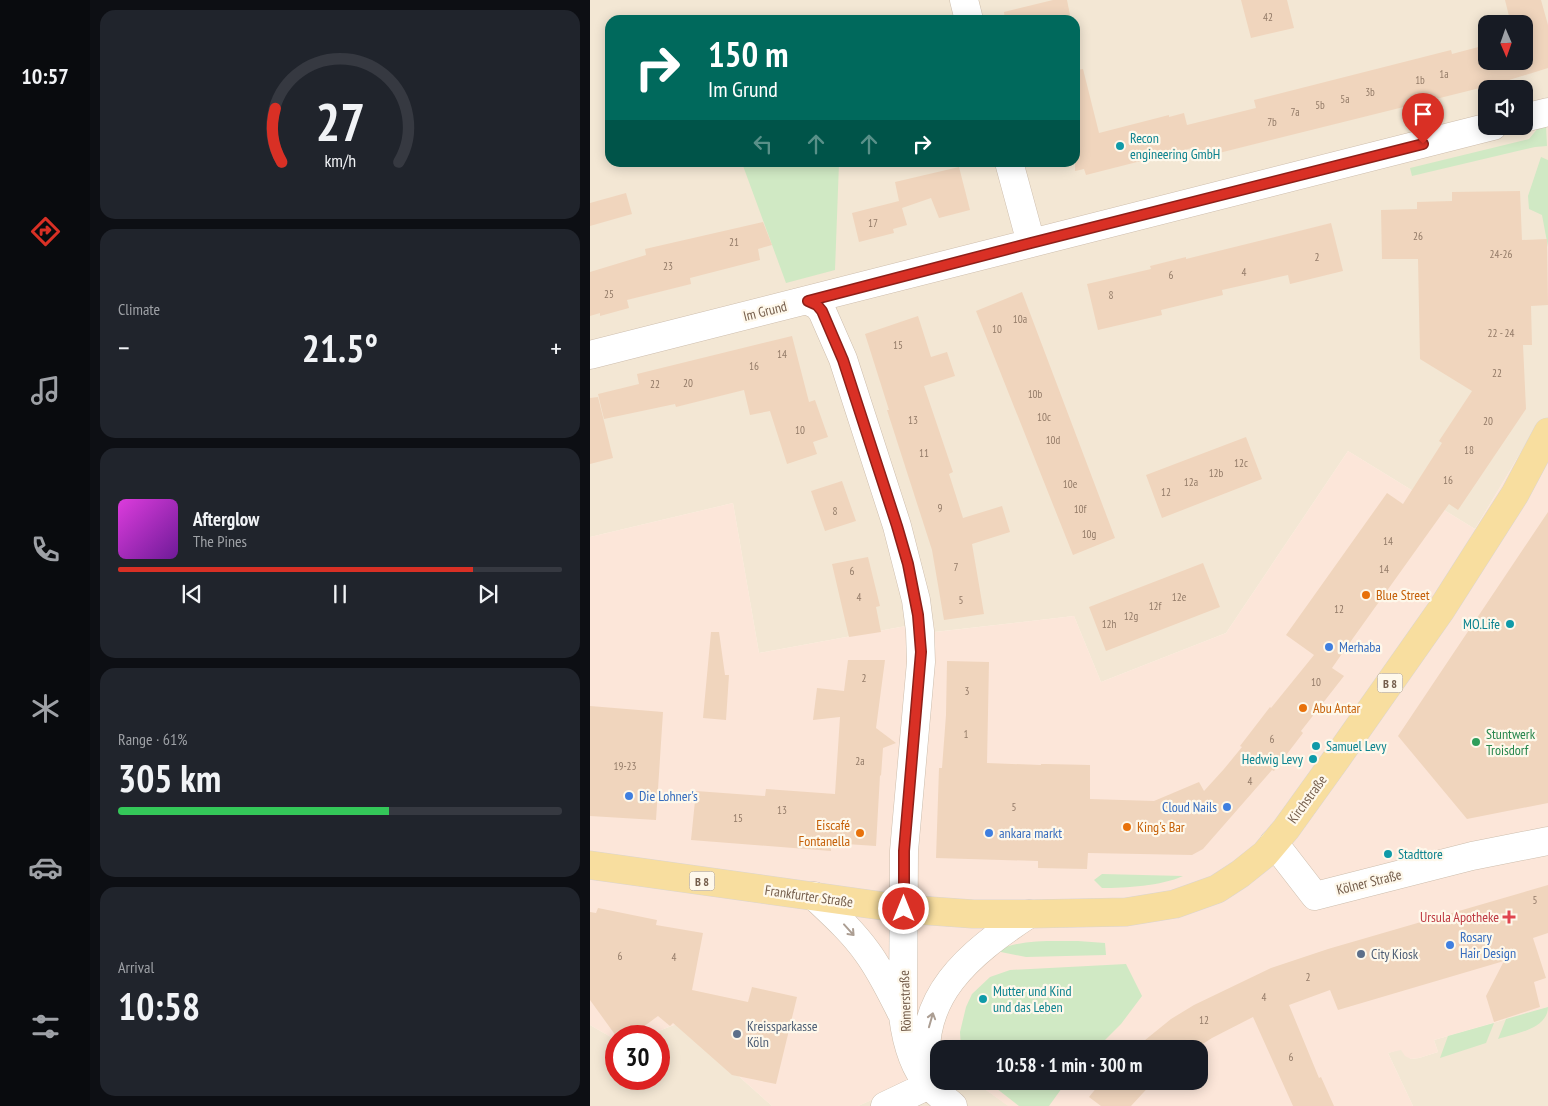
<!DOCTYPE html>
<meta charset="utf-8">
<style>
:root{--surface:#171b24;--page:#20242c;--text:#f1f3f6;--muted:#9ea1a6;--line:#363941;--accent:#d93025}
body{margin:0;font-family:"PT Sans Narrow",sans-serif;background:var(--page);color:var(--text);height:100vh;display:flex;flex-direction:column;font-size:19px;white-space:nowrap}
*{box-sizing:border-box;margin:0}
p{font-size:16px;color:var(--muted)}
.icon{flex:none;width:28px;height:28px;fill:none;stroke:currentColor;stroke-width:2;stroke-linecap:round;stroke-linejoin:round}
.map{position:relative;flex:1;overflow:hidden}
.sheet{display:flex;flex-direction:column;gap:10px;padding:10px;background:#0d0f14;width:500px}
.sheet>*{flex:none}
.hud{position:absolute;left:15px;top:15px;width:475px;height:152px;border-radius:15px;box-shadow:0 2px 12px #0003;background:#00695c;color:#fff;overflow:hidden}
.needle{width:32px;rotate:178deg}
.buttons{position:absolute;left:888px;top:15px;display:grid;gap:10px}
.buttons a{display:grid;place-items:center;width:55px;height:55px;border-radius:10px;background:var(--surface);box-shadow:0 2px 12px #0003;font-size:25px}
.speed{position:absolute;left:15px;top:1025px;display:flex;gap:10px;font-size:25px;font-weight:700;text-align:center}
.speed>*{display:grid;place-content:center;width:65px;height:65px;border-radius:50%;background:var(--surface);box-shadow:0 2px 12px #0003;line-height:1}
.speed .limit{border:8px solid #d22;background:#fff;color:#111}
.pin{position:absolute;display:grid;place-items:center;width:42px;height:42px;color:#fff;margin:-51px -21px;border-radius:50% 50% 50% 0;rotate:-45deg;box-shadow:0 0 5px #0007}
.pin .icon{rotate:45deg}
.me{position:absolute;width:55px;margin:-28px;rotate:0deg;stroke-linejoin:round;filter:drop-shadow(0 0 4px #0008)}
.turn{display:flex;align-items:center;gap:18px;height:105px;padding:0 20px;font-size:22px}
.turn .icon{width:65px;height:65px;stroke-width:2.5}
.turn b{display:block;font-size:35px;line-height:42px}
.lanes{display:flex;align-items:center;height:48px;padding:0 20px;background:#0003;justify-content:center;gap:25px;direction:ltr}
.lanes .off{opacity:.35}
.big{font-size:38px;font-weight:700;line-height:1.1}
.sheet .widget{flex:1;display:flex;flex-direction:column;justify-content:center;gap:8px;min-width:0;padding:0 18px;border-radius:15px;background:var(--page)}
.sheet .dial{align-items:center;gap:0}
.dial svg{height:130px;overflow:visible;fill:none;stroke:var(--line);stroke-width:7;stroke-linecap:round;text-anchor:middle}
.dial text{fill:var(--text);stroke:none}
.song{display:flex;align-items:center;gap:15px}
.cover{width:60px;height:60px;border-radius:8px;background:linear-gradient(135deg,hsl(300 70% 55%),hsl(280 70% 35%))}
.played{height:5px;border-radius:2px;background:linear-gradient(90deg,var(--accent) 80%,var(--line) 80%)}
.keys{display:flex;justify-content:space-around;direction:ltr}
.heat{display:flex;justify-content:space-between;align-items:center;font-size:28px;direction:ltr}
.charge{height:8px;border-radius:4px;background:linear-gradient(90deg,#34c759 61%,var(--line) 0)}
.trip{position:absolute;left:340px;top:1040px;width:278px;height:50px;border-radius:15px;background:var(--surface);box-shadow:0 2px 12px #0003;font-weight:700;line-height:50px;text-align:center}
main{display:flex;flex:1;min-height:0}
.dock{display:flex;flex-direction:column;width:90px;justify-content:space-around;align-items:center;background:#090b0e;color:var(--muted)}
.dock .icon{width:35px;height:35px}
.dock .selected{color:var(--accent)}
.dock b{font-size:22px;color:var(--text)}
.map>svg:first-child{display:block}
.residential{fill:#f3e7d4;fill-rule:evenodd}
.commercial{fill:#fce6d9}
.green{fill:#d0e9c4}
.building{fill:#f0d5bd}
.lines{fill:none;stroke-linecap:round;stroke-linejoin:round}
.minor-casing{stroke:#cdbdac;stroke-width:29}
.major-casing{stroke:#dbd5d0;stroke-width:29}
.minor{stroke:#fff;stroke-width:28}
.major{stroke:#f8de9f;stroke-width:28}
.oneway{stroke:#ac9e93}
.route-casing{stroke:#8d1f18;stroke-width:12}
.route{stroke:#d93025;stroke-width:9}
.culture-dot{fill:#0f9aa8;stroke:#fef8eb;stroke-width:2}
.food-dot{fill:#e8710a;stroke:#fef8eb;stroke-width:2}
.shop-dot{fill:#3f7fe0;stroke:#fef8eb;stroke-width:2}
.leisure-dot{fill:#2e9e5b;stroke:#fef8eb;stroke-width:2}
.health-dot{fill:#e0444e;stroke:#fef8eb;stroke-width:2}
.service-dot{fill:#5c6f8a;stroke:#fef8eb;stroke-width:2}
.labels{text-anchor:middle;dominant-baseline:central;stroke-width:4.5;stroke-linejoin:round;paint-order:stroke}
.number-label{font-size:11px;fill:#937b68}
.shield{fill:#fef8eb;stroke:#9d8c7b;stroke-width:1}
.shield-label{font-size:12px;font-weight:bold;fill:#745d4b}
.culture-label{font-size:14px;fill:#0d838f;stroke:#fef8eb;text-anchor:start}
.street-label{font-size:14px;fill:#745d4b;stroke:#fef8eb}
.food-label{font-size:14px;fill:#c56008;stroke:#fef8eb;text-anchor:start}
.shop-label{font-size:14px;fill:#366cbe;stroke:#fef8eb;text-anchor:start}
.leisure-label{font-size:14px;fill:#27864d;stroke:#fef8eb;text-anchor:start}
.health-label{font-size:14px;fill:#be3a42;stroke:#fef8eb;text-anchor:end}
.service-label{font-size:14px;fill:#4e5e75;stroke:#fef8eb;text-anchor:start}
</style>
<main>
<nav class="dock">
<b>10:57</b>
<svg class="icon selected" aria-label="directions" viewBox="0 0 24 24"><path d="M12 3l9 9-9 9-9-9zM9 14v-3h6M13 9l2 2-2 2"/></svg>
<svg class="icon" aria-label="music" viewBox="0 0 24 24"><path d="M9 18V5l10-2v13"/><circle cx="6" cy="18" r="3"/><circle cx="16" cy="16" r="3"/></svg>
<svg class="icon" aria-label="phone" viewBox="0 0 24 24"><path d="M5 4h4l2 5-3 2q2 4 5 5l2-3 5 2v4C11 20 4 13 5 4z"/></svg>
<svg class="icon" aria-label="climate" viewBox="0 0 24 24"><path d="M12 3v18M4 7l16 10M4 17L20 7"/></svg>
<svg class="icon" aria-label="car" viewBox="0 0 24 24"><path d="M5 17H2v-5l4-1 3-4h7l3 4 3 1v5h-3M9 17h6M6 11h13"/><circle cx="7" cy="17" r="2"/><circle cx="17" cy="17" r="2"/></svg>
<svg class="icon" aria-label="filters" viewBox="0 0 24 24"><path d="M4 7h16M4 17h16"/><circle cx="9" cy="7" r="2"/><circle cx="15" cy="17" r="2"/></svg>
</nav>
<section class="sheet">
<div class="widget dial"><svg viewBox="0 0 100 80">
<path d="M14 69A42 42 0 1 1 86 69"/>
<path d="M14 69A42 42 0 0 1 10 36" stroke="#d93025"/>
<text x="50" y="56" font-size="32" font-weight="700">27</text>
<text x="50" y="72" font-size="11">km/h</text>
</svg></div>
<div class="widget"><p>Climate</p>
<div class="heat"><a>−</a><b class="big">21.5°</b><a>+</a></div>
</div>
<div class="widget">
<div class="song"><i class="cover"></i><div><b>Afterglow</b><p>The Pines</p></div></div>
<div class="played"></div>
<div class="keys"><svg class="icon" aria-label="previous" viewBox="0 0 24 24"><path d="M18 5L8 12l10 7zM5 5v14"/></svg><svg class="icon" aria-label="pause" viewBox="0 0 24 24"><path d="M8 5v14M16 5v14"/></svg><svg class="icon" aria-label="next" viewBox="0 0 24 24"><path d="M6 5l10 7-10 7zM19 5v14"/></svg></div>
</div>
<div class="widget"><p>Range · 61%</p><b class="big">305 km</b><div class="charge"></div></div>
<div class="widget"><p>Arrival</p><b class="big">10:58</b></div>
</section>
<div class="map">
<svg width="958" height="1106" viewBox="0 0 958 1106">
<rect width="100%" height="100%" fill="#fcf5e5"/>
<path class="residential" d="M0,0H958V457L937,442L885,529L758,451L636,633L511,682L484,616L344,632L343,621L169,653L143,503L0,537ZM20,20H485V162H20ZM896,24H934V61H896ZM896,89H934V126H896Z
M958,1007V1106H823L798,1053L811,1049L821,1059L829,1058L848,1052L844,1040Z
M89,1023L182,1106H0V1025L26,1040V1079H69V1036H56Z
M325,1081H362L389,1085L419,1106H268Z"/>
<path class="commercial" d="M937,442L958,457V1007L844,1040L848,1052L829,1058L821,1059L815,1056L811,1050L798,1053L823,1106H418L389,1085L362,1081H609V1049H349L325,1081L268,1106H182L89,1023L56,1036H26V1040L0,1025V537L143,503L169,653L343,621L345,632L484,616L511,682L636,633L758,451L885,529Z"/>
<path class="green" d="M956,126L957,146L945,147L822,176L820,168L939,139L948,128Z
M951,157L958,160V247L952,215L939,209L938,196Z
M152,163H249L245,270L196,283Z
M512,874L593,876C571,886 536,888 512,888L504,880Z
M488,941L515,943L516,955L436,957L406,951C430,939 461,941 488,941Z
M536,964L552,996L531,1024L506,1049H371L370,1032L376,1007L382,994L400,977L420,970Z
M958,1007C958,1029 924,1034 908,1039L916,1019Z
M904,1023L896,1043L850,1058L858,1036Z
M397,1081H477L459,1106H429Z"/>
<path class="building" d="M463,0H477L481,20H415L414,12Z
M651,0H697L704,28L661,38Z
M915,0H951L958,25V68L906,84L605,159L602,148L496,175L494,169L485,171V70L493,69L509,133L579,115V117L594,113L597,125L666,108L664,100L861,50L862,54L896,45V61H934V24H921Z
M369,167L380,210L349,218L341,198L312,208L317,225L303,229L304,233L269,242L262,213L309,201L305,182Z
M930,191L932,240L957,239L958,305L941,306L942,345H933L936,409L868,510L859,504L756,648L742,668L754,676L711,731L713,733L684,771L682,770L613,849L602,855L498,853L497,869L448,868V861L346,858L349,768H352L356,715L357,661L399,662L397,763L451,765V764H456L500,765V799L564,801L609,782L614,791L634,769L652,747L650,746L680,707L681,708L724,655L696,635L797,493L813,504L852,443L849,441L882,391L830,359L828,259H792L791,210L827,209V202L862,201V192Z
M36,193L42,214L0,226V203Z
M173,222L182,245L168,249L170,260L100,278L101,284L37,300L39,308L10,316V313L0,316V272L56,255L55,249Z
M741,223L753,271L700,284L698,275L632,290L633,295L571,310L572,315L508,330L497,284L561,269L560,266L596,257V259Z
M432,292L525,538L483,555L386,311Z
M328,316L341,357L357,352L365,376L334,386L363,472L359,474L373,518L412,506L420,532L382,544L394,614L354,620L342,550L297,410H299L275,334Z
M202,336L219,402L225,400L238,437L223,442L227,454L197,464L180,411L160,415L154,390L86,407L85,404L14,419L8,394L49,384L47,374Z
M8,397L23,458L0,464V398Z
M656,437L672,479L572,518L556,475Z
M252,481L266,521L235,531L221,491Z
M958,512V803L877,819L808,736Z
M278,557L290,606L286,607L291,632L259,637L242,564Z
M613,563L630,607L516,651L499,607Z
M121,632H129L135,675H139L136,720L113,718Z
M258,660H295L286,728L306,743L293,748L291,776L290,775L286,846L241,843V851L101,840L106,791L175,796L176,789L245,794L250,717L223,720L227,688L254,691Z
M0,706L73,712L66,820L0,816Z
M958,885V933L943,938L956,978L944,982L950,1007L904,1022L896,996L914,961L748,1010L740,990L699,1005L729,1078L731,1077L744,1106H703L663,1017L622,1038L605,1049H544L581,1019L604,1005L681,968L738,949Z
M8,908L67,920L66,925L113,933L102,990L158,1002L162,987L207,997L186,1084L142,1075L83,1023L80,1026L68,1016L41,1036H26L0,1000V912L6,913Z
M512,1081H564L541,1106H511L499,1097Z"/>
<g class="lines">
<defs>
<path id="minor" d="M374,0L379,20
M934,118L958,112
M419,162L441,243
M218,301L227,305L232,311L253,359L307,526L326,600L330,631L331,662L314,851L313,1016C316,1040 322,1066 339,1085C346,1093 355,1099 363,1106
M0,355L903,126
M684,843L725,896L882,856L958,841
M224,896C243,914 262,931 277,952C291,971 301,992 311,1012
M338,1076C324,997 380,953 439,914
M295,1106L339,1085"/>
<path id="major" d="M0,865L314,909L383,914H439L536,912L585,904L627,889L650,874L675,854L696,829L747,758L851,610L925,494L958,432"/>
</defs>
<use href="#minor" class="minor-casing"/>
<use href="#major" class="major-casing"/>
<use href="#minor" class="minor"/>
<use href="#major" class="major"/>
</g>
<defs><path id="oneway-shaft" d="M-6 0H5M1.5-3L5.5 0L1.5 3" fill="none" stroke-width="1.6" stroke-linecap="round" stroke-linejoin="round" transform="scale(1.25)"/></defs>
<g class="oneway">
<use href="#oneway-shaft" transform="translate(259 930) rotate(48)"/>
<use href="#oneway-shaft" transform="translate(341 1020) rotate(-74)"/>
</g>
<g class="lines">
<defs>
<path id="route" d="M314,909V851L331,652L328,615L318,564L307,526L253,360L232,311L227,305L218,301L441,243L833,144"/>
</defs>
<use href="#route" class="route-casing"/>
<use href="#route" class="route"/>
</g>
<g class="culture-dot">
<circle cx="530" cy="146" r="5"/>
<circle cx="920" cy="624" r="5"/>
<circle cx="726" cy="746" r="5"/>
<circle cx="723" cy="759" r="5"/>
<circle cx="798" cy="854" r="5"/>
<circle cx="393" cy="999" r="5"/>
</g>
<g class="food-dot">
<circle cx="776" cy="595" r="5"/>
<circle cx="713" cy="708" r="5"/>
<circle cx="537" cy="827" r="5"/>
<circle cx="270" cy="833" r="5"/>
</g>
<g class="shop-dot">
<circle cx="739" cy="647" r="5"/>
<circle cx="39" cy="796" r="5"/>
<circle cx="637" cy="807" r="5"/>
<circle cx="399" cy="833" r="5"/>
<circle cx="860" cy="945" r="5"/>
</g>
<circle class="leisure-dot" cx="886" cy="742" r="5"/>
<path class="health-dot" d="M916.5 909.5h5v5h5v5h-5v5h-5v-5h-5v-5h5z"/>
<g class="service-dot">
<circle cx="771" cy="954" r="5"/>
<circle cx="147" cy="1034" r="5"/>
</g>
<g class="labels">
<g class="number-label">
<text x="678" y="17">42</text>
<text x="854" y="74">1a</text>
<text x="830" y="80">1b</text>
<text x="780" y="92">3b</text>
<text x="755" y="99">5a</text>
<text x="730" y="105">5b</text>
<text x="705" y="112">7a</text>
<text x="682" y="122">7b</text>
<text x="283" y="223">17</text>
<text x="828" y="236">26</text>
<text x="144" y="242">21</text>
<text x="911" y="254">24-26</text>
<text x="727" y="257">2</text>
<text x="78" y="266">23</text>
<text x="654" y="272">4</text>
<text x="581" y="275">6</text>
<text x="19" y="294">25</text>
<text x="521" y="295">8</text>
<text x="430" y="319">10a</text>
<text x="407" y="329">10</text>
<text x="911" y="333">22 - 24</text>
<text x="308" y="345">15</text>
<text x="192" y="354">14</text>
<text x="164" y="366">16</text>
<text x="907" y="373">22</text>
<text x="98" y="383">20</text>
<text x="65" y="384">22</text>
<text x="445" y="394">10b</text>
<text x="454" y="417">10c</text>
<text x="323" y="420">13</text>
<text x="898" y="421">20</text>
<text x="210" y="430">10</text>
<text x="463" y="440">10d</text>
<text x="879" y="450">18</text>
<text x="334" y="453">11</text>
<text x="651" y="463">12c</text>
<text x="626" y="473">12b</text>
<text x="858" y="480">16</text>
<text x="601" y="482">12a</text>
<text x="480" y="484">10e</text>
<text x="576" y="492">12</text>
<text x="350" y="508">9</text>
<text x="490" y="509">10f</text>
<text x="245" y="511">8</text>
<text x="499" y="534">10g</text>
<text x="798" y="541">14</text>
<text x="366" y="567">7</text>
<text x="794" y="569">14</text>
<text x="262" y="571">6</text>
<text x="269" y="597">4</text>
<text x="589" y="597">12e</text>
<text x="371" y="600">5</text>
<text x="565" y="606">12f</text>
<text x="749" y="609">12</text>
<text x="541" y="616">12g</text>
<text x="519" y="624">12h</text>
<text x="274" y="678">2</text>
<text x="726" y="682">10</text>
<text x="377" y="691">3</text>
<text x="376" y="734">1</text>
<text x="682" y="739">6</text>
<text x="270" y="761">2a</text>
<text x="35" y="766">19-23</text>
<text x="660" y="781">4</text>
<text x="424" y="807">5</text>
<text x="192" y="810">13</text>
<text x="148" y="818">15</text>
<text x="945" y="900">5</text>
<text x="30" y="956">6</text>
<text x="84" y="957">4</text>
<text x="718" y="977">2</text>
<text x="674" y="997">4</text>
<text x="614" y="1020">12</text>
<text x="701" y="1057">6</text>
</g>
<g class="shield">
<rect x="787.5" y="673.5" width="25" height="19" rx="4"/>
<rect x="99.5" y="871.5" width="25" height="19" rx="4"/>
</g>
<g class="shield-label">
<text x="800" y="683">B 8</text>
<text x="112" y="881">B 8</text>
</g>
<g class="culture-label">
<text x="540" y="138">Recon<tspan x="540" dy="16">engineering GmbH</tspan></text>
<text x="910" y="624" text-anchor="end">MO.Life</text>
<text x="736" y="746">Samuel Levy</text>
<text x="713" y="759" text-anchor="end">Hedwig Levy</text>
<text x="808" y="854">Stadttore</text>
<text x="403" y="991">Mutter und Kind<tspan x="403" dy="16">und das Leben</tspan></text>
</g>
<g class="street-label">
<text transform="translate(175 311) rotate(-14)">Im Grund</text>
<text transform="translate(717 799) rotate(-54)">Kirchstraße</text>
<text transform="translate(779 882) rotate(-14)">Kölner Straße</text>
<text transform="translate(219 896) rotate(8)">Frankfurter Straße</text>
<text transform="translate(315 1001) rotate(-92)">Römerstraße</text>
</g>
<g class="food-label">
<text x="786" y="595">Blue Street</text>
<text x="723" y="708">Abu Antar</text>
<text x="260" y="825" text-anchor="end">Eiscafé<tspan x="260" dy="16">Fontanella</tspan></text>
<text x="547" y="827">King's Bar</text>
</g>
<g class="shop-label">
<text x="749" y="647">Merhaba</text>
<text x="49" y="796">Die Lohner's</text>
<text x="627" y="807" text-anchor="end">Cloud Nails</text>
<text x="409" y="833">ankara markt</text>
<text x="870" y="937">Rosary<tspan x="870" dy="16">Hair Design</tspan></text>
</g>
<g class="leisure-label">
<text x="896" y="734">Stuntwerk<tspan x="896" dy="16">Troisdorf</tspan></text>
</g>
<g class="health-label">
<text x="909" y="917">Ursula Apotheke</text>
</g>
<g class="service-label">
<text x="781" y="954">City Kiosk</text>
<text x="157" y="1026">Kreissparkasse<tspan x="157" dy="16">Köln</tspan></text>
</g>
</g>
</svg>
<div class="buttons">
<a><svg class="needle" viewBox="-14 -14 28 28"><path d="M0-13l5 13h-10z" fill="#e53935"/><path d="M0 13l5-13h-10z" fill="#9ea1a6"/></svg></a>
<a><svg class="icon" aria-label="sound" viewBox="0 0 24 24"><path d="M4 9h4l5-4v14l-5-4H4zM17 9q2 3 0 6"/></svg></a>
</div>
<div class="speed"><div class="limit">30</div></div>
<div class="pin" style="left:833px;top:144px;background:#d93025"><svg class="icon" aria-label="arrive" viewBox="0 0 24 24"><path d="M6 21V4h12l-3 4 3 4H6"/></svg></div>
<svg class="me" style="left:314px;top:909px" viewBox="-20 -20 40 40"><circle r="17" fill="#d93025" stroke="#fff" stroke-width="3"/><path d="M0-11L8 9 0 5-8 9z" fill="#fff"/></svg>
<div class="trip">10:58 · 1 min · 300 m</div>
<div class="hud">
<div class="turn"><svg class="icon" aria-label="right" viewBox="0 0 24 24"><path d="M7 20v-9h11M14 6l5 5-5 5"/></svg><div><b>150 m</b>Im Grund</div></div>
<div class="lanes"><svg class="icon off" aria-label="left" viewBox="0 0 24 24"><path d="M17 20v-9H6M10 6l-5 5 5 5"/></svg><svg class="icon off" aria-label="ahead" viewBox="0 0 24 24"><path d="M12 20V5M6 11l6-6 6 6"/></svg><svg class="icon off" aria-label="ahead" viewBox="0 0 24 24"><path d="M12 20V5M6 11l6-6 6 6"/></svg><svg class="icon" aria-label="right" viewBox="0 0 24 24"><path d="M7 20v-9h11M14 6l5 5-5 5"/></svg></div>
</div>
</div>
</main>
